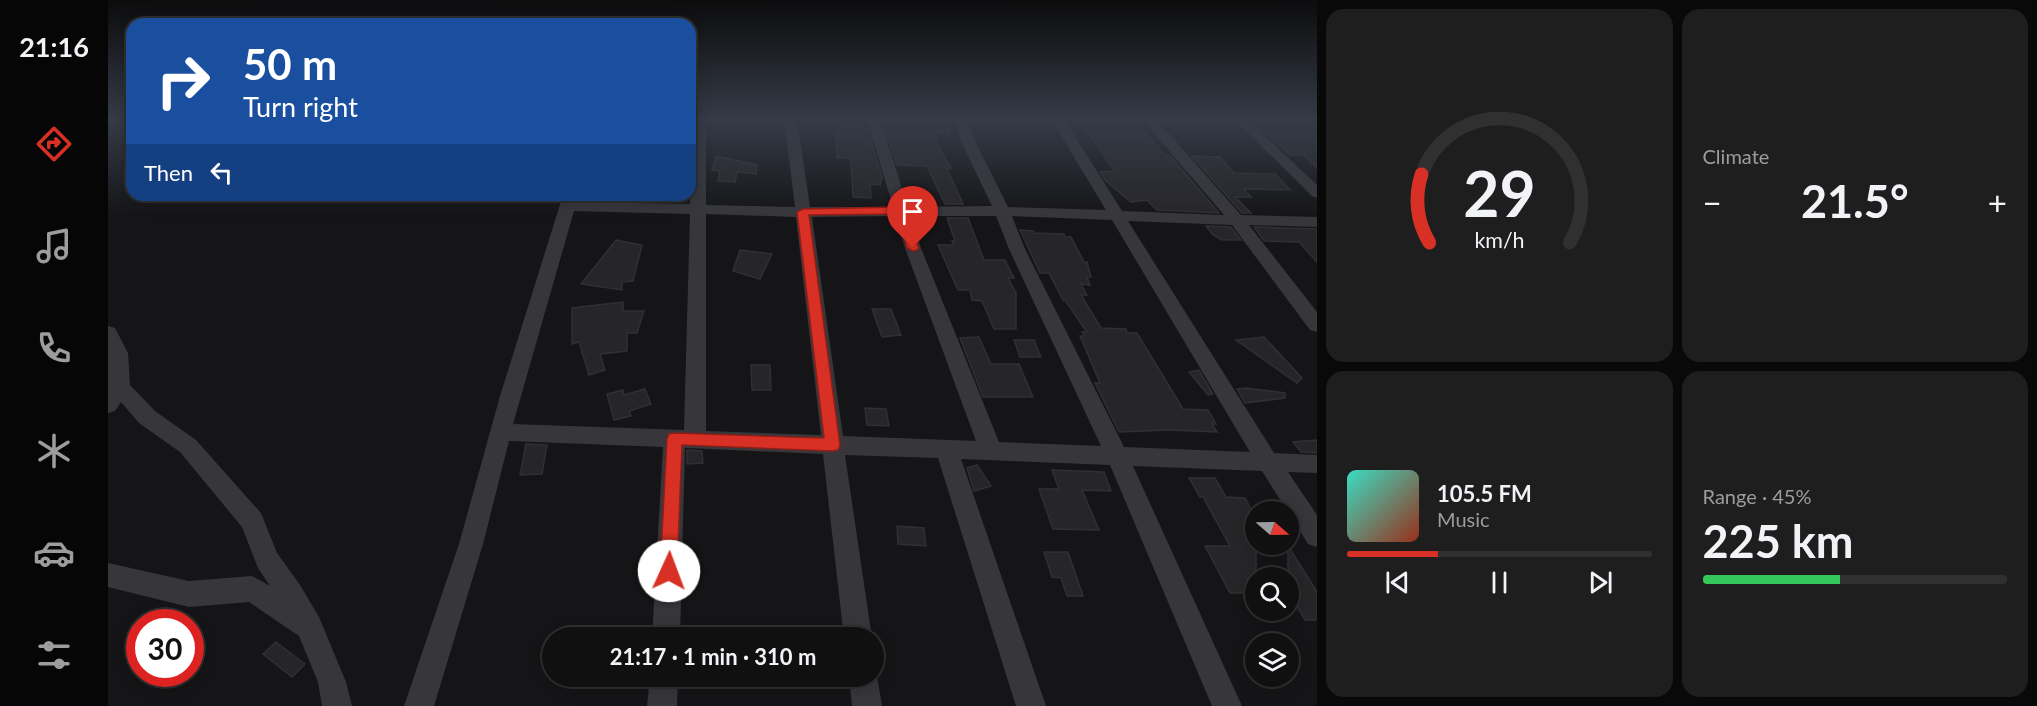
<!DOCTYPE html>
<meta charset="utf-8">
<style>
:root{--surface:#101011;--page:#1e1e1f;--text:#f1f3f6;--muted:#9c9d9f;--line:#303031;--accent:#d93025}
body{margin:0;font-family:Lato,sans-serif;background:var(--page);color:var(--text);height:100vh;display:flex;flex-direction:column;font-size:22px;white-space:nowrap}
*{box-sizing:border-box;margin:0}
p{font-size:20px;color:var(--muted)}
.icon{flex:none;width:33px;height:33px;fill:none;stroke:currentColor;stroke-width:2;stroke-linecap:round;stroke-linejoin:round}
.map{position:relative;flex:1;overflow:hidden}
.details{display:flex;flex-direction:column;gap:9px;padding:9px;background:#090909;width:720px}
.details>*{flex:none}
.banner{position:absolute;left:18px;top:18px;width:570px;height:183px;border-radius:18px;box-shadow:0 3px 15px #0003,0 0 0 2px var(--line);background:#1a4fa0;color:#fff;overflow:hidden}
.needle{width:39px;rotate:110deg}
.buttons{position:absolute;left:1137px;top:501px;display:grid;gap:12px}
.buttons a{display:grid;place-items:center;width:54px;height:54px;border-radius:50%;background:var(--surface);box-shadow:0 3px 15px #0003,0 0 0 2px var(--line);font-size:30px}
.speed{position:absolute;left:18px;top:609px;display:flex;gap:12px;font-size:30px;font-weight:700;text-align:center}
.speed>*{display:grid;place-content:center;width:78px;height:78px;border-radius:50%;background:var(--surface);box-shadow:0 3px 15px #0003,0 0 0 2px var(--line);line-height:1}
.speed .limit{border:9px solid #d22;background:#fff;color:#111}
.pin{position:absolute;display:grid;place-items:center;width:51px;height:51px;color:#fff;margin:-62px -26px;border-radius:50% 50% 50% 0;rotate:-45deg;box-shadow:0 0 6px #0007}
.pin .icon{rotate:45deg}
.me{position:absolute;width:66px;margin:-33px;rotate:2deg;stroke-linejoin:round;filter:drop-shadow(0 0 4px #0008)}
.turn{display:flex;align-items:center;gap:21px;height:126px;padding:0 18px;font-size:27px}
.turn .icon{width:78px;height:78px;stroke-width:2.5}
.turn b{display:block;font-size:42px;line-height:51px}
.then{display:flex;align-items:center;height:57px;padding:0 18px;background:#0003;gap:12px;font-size:22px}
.big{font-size:45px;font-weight:700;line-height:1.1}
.details .widget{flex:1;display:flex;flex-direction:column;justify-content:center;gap:9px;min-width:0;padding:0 21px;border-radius:18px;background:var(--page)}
.details .dial{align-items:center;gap:0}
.dial svg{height:156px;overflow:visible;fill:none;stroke:var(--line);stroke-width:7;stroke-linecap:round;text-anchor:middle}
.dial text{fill:var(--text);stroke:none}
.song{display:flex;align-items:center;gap:18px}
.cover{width:72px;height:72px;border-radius:9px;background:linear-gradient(135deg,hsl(170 70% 55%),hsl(10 70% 35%))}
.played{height:6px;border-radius:3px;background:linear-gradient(90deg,var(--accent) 30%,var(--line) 30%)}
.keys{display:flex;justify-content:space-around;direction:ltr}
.heat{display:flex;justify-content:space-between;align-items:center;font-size:33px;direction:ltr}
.charge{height:9px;border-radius:4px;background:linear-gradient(90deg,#34c759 45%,var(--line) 0)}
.details .tiles{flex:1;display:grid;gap:9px;grid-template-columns:repeat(2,1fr)}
.trip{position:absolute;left:434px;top:627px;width:342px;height:60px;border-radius:30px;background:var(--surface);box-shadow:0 3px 15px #0003,0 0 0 2px var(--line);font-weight:700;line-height:60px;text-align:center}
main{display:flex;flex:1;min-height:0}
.tabs{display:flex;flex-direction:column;width:108px;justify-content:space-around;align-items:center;background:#060607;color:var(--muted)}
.tabs .icon{width:42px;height:42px}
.tabs .on{color:var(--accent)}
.tabs b{font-size:27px;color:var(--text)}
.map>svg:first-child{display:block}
.building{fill:#262528;stroke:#303033;stroke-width:1.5}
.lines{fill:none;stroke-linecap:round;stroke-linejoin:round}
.minor{fill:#37373b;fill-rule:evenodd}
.route{fill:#d93025;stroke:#8d1f18;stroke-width:1.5}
</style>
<main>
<nav class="tabs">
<b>21:16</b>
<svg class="icon on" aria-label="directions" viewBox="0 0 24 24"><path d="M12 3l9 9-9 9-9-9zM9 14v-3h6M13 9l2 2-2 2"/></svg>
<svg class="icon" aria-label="music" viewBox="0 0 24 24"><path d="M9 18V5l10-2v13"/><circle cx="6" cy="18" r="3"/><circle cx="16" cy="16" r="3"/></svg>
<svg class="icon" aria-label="phone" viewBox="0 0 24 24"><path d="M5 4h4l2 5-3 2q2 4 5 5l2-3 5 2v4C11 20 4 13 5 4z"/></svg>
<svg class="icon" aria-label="climate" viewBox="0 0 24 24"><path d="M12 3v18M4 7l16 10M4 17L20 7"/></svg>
<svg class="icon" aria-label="car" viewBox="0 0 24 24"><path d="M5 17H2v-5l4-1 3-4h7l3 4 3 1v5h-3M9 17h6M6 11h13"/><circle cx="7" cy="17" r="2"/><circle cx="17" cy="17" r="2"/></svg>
<svg class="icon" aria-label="filters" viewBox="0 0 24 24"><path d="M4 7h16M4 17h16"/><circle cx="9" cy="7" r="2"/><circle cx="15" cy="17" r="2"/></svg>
</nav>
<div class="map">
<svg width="1209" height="706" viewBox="0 0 1209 706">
<rect width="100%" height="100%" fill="#151517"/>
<path class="building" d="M789,119H837L842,134L826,133L830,139H826L843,168L839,169L855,204H837L819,166L789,165L777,128H792Z
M970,119L1028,121L1057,155L1062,156L1111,213L1049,210L1039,200L1023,202L997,180L992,172L1007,171Z
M1171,119L1209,121V168L1195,155H1182L1144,121L1174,122Z
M754,123L756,128H759L774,177L772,185L762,184L763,198L745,197L743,158H729L728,125Z
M608,156L649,165L648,174L629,172L627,182L610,181L612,171L604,170Z
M1084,156L1112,157L1126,173L1167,174L1182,190L1136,189L1143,197H1127L1143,213H1134Z
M839,218H860L876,260H897L906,278H900L908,293V329H886L874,301L864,300L862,290H850L830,245H846L844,241H847Z
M1098,226L1123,227L1133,240H1114L1105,235Z
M1146,227L1209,229V262L1191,242L1156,241Z
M912,230L925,231L926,233L956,234L957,237H963L976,262H979L983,277H979L982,285L973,284L979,295H973L993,328L1018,329L1019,333H1029L1075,409L1100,410L1108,424H1104L1109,432L1060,430L1011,432L987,383H992L972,336H976L974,332H979L957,300H955L941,273H932Z
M508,240L534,245L525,281L514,282V290L473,284Z
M632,250L664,254L652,279L625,271Z
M515,302V311H536L529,333H519V351L492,354L497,370L481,375L471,342L464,344V308Z
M764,309H783L793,335L774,337Z
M871,337L883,364H911L925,397H875L852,338Z
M1156,337L1194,378L1189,383L1128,340Z
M906,340H926L933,357H912Z
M643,365H662L663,390H644Z
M1091,370L1105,394L1100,395L1081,372Z
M1138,388L1177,393V398L1137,403L1129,389Z
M537,389L543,404L521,411L523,416L506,420L499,394L515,390L516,395Z
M757,408L778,409L781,426L759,425Z
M1209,440V453L1193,452L1185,442Z
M418,444L439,445L434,474L412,475Z
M579,450L594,451L595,463L579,464Z
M869,465L883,486L866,491L859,468Z
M944,470L996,472L1003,491L974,490L991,530L945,529L931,489H951Z
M1081,478H1107L1118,497L1137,498L1148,518V578H1138L1147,593H1122L1097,546H1122L1095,497H1092Z
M789,526L816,528L818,546L790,544Z
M1180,546L1209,592V620H1197L1180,591Z
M936,552H960L975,596H959L953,578L944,577Z
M168,642L197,664L184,677L155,654Z"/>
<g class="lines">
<path class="minor" d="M585,119H598V205L687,207L676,119H689L702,207H785L759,119H772L800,207L884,206L854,143L847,119H860L868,143L900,207L998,210L943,119H956L1014,211L1116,215L1034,119H1048L1133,215L1209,217V227L1141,225L1209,312V332L1202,330L1124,225L1020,221L1166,453L1209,455V473L1180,472L1209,515V547L1200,544L1154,471L1025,466L1134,706H1104L1002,465L853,459L938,706H908L830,458L737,455L764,638H736L715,454L577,448L572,638H544L555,447L401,441L375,544L326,706H296L351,544L392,396L455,195H471L469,202L582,204ZM466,211L582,214L576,430L405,424ZM598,214L688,217L713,435L598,431ZM787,216L797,248L868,441L735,436L704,217ZM803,216H888L901,249L993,446L891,442L813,248ZM904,216L1004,220L1142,452L1016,447L917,249Z
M1126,119H1139L1209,185V198L1204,196Z
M0,326L7,328L20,353L22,385L47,411L88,440L153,513L169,553L192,585L211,617L238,682L244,706H214L210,682L191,636L141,602L81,607L0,587V563L81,581L144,576L162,586L150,568L134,527L72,452L31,423L13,402L7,411L0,413Z
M765,666L769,676L774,706H744L741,676H765Z
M542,676H570L569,706H539Z"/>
</g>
<linearGradient id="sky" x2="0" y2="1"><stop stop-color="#0c0c0d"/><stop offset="0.55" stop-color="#353b47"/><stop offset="1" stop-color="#353b47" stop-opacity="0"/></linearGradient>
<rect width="1209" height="217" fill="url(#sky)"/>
<path class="route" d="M792,207L798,211L811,248L809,250L805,251L799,248L788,214L701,215L732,445L730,450L724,451L574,445L569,571L567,577L561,580L554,577L552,571L559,439L561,434L567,433L716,438L689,212L695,209Z"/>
</svg>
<div class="buttons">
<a><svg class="needle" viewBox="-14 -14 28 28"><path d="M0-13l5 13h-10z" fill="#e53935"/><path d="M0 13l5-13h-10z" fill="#9c9d9f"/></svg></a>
<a><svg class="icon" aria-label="search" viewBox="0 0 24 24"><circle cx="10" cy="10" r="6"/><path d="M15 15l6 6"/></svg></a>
<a><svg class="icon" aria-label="layers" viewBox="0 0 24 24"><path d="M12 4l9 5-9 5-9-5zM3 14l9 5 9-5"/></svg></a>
</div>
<div class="speed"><div class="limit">30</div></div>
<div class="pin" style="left:805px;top:248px;background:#d93025"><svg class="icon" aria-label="arrive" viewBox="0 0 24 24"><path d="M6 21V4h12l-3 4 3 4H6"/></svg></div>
<svg class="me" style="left:561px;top:571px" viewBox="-20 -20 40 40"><circle r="19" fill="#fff"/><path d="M0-13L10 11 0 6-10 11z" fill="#d93025"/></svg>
<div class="trip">21:17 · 1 min · 310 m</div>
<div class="banner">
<div class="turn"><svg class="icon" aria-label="right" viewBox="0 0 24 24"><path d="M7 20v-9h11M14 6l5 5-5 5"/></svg><div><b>50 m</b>Turn right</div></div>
<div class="then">Then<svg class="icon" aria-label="left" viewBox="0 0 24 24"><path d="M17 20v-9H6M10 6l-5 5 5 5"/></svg></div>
</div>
</div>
<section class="details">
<div class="tiles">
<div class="widget dial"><svg viewBox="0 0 100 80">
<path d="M14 69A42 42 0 1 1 86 69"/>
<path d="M14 69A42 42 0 0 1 10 34" stroke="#d93025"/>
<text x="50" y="56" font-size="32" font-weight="700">29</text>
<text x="50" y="72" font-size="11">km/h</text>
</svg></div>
<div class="widget"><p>Climate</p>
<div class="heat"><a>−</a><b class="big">21.5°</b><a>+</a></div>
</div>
<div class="widget">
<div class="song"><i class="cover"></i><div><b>105.5 FM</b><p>Music</p></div></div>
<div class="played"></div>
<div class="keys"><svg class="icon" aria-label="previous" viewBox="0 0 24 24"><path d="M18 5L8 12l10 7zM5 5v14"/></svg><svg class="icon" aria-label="pause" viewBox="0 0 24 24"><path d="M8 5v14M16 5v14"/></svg><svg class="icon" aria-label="next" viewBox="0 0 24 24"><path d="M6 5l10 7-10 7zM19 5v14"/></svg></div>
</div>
<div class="widget"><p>Range · 45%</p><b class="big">225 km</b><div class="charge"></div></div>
</div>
</section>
</main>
